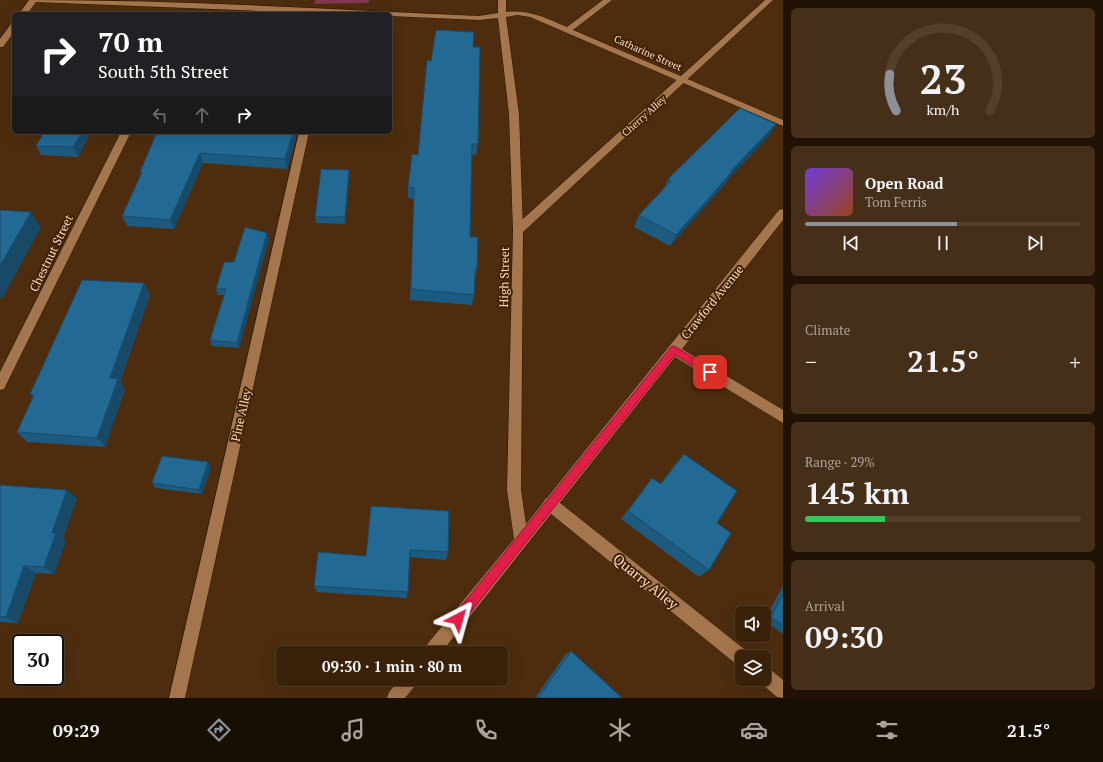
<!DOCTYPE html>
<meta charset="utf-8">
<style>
:root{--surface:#3a220a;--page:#452f18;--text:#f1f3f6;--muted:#aba49c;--line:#543f2b;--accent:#8c9099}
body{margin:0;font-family:"PT Serif",serif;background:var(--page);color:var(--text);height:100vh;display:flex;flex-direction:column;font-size:15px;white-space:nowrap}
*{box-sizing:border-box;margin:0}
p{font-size:13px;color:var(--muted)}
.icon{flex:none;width:22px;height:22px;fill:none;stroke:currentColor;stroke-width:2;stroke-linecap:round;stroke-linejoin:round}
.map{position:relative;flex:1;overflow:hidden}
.side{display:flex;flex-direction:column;gap:8px;padding:8px;background:#201306;width:320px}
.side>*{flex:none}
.guide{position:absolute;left:12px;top:12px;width:380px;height:122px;border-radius:6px;box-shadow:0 4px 16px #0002,0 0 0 1px var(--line);background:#202124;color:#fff;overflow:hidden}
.fabs{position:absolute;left:735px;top:606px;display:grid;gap:8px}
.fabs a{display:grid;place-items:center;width:36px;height:36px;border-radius:6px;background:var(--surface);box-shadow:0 4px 16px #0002,0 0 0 1px var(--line);font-size:20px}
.speed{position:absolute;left:12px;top:634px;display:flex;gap:8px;font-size:20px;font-weight:700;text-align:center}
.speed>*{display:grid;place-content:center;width:52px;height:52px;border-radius:50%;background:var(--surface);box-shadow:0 4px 16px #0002,0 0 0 1px var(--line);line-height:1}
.speed .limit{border:2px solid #111;border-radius:6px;background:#fff;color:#111}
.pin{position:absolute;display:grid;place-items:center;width:34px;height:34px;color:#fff;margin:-17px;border-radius:8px;box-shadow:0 2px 6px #0006}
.me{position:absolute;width:44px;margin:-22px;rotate:39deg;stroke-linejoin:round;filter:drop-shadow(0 0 3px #0008)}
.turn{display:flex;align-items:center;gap:14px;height:84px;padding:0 20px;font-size:18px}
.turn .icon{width:52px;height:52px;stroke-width:2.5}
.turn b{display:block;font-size:28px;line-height:34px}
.lanes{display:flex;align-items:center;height:38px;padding:0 20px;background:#0003;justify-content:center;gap:20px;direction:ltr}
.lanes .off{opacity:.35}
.big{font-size:30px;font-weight:800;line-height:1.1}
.side .card{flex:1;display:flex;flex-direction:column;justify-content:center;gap:6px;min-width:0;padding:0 14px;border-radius:6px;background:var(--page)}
.side .dial{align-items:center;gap:0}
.dial svg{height:104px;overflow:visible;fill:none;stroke:var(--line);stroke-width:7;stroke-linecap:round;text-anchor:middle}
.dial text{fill:var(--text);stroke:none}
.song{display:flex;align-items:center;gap:12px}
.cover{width:48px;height:48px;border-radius:6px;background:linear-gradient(135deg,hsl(260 70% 55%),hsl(20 70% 35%))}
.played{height:4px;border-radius:2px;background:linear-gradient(90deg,var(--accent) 55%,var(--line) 55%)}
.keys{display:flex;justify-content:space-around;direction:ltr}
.heat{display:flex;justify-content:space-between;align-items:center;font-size:22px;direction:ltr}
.charge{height:6px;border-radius:3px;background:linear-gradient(90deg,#34c759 29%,var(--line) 0)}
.trip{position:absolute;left:276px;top:646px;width:232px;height:40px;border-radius:6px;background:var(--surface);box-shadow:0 4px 16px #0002,0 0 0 1px var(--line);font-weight:800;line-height:40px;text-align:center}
.menu{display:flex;height:64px;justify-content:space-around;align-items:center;background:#170e04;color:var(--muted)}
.menu .icon{width:28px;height:28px}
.menu .current{color:var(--accent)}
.menu b{font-size:18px;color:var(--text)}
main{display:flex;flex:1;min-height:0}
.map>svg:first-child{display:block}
.green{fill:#7f3850}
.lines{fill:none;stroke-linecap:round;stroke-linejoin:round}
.service-casing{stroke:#2d1703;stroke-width:1}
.minor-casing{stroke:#2d1703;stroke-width:1}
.service{fill:#a5764e;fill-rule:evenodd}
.minor{fill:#a5764e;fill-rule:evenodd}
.wall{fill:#1d5a7f}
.shaded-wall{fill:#184a68}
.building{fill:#226994;stroke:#184a68}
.route{fill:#e11d48;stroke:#92132f}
.labels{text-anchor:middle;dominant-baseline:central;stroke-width:4;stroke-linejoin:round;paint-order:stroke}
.far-street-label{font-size:10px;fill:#f7dcc8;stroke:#422203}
.street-label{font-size:12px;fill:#f7dcc8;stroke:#422203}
.near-street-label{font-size:14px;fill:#f7dcc8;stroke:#422203}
</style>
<main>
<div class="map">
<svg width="783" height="698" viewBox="0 0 783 698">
<rect width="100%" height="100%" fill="#4d2d0e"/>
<path class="green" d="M315,0H370L368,3L314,4Z"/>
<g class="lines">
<defs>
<path id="service" d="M765,0H773L522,233H514L513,230L514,227Z
M550,497L555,499L748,652L750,657H742V666L736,664L545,509L543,504L545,499Z
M764,667L770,669L783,680V698L777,697L758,681V679H764Z"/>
<path id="minor" d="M29,0C179,0 329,9 479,16L498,13V0H506V12C529,9 546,18 567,27L603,0H612L573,30L783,120V126L530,17L517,15L506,17L519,114L523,230L521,490L526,524L779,210L783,209V220L682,349L783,410V423L675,357L441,653H423L425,647L514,539L507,490L513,230L509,114L498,18L479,20L390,16V14H338L36,2L27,14H19Z
M11,24H14V32L3,47H0V39Z
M121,132H131L4,389L0,390V372Z
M299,132H309L185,698H169Z
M400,679H418L416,685L405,698H387L389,692Z"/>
</defs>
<use href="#service" class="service-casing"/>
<use href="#minor" class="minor-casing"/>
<use href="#service" class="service"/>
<use href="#minor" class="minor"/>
</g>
<path class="wall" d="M473,47L478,144L476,155H472L470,237L477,269L475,279L474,295L472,305L410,300L414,199L408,198V187L418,155L431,61Z
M44,132H91L78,157L41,155L36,146Z
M157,132L296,137L287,169L203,163L174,229L127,226L122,216L141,175L140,172Z
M769,136L728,179L726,183L670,246L634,227L639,215L664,188L668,179Z
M349,170V177L345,224L316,223L315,217Z
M269,239L239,348L212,346L210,340L224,295H218L216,289L234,262Z
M144,283L150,295L120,382L125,389L105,447L27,442L17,432L33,397L30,394Z
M684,454L717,523L709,570L699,577L621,519L645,487L652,478L660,484L676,463Z
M211,467L202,494L156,488L152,483Z
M0,485L77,498L63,538L66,541L54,574L36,573L18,623L0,622Z
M371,506L448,552L446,560L409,557L407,598L317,592L314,586L366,556Z
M783,586V634L764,620Z
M571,651L622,698H535L565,655Z"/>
<path class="shaded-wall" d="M776,124L769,136L728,179L726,183L670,246L676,235L731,171Z
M82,132H91L78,157L73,147Z
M293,132H295L296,137L287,169L285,159Z
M200,153L203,163L174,229L170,220Z
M349,170V177L345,224V217Z
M31,212L41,227L2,299L0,297V266Z
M267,233L269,239L239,348L237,343Z
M144,283L150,295L120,382L125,389L105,447L97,438L110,378Z
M208,462L211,467L202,494L199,490Z
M67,490L77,498L63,538L66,541L54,574L44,567L52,533Z
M24,566L36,573L18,623L6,617Z"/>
<path class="building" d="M436,30L474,32L473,47H480L478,144H472L470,237H478L477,269H475L474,295L411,289L414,188L408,187L412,154L418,155L427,60L431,61Z
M740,108L776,124L731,171L732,172L676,235L639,215L671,181L668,179Z
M44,132H82L73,147L36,146Z
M157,132H293L285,159L200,153L170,220L122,216L142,172H140Z
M321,169L349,170L345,217H315Z
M0,210L31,212L0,266Z
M245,227L267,233L237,343L210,340L226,289H216L224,262H234Z
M82,280L144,283L110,378L118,379L97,438L17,432L34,395L30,394Z
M684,454L737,491L717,523L731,533L709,570L628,511L652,478L661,484Z
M162,456L208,462L199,490L152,483Z
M0,485L67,490L52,533H56L44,567L24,566L6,617H0Z
M371,506L449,511L448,552L410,550L408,592L314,586L318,552L366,556Z
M783,594V626L771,617Z
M571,651L622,698H538Z"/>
<path class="route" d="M674,346L714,370L715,372L714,375H707L675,355L462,623L458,625L454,623L452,619L454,615L671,347Z"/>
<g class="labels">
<g class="far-street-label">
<text transform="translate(648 53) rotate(24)">Catharine Street</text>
<text transform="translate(644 116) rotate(-42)">Cherry Alley</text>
</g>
<g class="street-label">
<text transform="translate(51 253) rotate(-64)">Chestnut Street</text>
<text transform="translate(504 277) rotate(-89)">High Street</text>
<text transform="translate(712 302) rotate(-51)">Crawford Avenue</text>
<text transform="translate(241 415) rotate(-77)">Pine Alley</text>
</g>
<g class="near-street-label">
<text transform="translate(646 581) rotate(39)">Quarry Alley</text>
</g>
</g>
</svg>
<div class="fabs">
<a><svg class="icon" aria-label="sound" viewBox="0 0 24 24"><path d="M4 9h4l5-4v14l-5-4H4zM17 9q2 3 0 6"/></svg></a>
<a><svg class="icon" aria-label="layers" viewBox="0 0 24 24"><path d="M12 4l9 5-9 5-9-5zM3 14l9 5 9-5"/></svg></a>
</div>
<div class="speed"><div class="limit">30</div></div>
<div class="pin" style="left:710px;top:372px;background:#d93025"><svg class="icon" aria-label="arrive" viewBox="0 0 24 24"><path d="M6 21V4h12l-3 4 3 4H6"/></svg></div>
<svg class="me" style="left:458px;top:619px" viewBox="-20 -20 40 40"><path d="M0-17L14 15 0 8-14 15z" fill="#e11d48" stroke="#fff" stroke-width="4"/></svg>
<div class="trip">09:30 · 1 min · 80 m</div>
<div class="guide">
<div class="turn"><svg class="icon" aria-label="right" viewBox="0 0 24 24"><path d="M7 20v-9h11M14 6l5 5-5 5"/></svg><div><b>70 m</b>South 5th Street</div></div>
<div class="lanes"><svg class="icon off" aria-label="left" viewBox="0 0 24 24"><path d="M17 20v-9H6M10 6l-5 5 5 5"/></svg><svg class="icon off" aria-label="ahead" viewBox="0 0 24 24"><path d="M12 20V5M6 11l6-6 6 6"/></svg><svg class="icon" aria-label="right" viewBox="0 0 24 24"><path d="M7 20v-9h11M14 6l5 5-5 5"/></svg></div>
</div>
</div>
<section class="side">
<div class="card dial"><svg viewBox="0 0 100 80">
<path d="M14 69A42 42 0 1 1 86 69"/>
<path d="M14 69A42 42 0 0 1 9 41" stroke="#8c9099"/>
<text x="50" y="56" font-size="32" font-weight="700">23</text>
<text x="50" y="72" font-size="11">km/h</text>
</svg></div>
<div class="card">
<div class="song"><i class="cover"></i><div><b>Open Road</b><p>Tom Ferris</p></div></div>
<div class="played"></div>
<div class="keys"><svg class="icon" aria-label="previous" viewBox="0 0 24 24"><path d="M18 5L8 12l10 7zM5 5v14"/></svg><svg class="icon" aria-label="pause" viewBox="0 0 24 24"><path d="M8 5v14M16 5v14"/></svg><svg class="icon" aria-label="next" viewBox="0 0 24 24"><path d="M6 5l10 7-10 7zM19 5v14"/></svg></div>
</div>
<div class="card"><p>Climate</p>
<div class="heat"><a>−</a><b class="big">21.5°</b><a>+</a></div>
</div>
<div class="card"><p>Range · 29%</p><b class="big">145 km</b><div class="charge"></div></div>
<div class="card"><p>Arrival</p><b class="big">09:30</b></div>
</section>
</main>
<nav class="menu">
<b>09:29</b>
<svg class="icon current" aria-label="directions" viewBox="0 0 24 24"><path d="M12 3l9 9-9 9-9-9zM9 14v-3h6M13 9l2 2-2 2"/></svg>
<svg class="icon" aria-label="music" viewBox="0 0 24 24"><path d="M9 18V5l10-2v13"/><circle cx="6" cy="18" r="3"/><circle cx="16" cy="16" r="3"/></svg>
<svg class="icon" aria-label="phone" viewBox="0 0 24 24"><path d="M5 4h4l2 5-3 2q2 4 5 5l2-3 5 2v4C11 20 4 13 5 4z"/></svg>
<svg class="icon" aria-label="climate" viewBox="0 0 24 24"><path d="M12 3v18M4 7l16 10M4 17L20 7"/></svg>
<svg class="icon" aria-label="car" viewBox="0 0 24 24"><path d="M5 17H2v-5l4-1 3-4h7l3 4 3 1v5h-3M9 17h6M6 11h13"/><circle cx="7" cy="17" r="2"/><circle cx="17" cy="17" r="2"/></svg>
<svg class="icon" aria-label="filters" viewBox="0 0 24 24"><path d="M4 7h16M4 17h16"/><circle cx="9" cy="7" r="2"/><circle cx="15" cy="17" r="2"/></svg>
<b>21.5°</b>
</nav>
